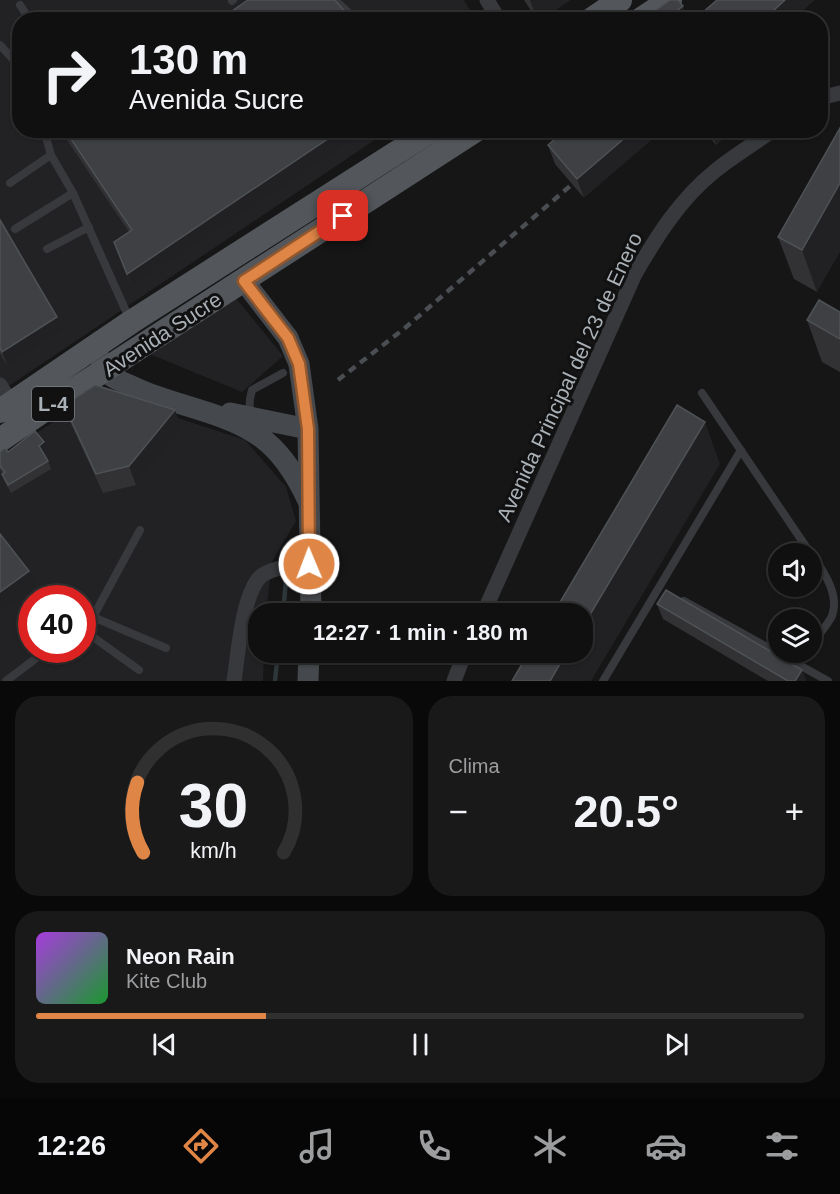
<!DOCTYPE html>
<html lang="es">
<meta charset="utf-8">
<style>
:root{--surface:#101011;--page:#19191a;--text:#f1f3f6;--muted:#9c9d9f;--line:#303031;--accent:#df8646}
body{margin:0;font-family:Helvetica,sans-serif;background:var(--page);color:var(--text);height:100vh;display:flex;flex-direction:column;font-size:22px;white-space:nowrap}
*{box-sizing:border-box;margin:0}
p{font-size:20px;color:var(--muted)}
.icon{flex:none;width:33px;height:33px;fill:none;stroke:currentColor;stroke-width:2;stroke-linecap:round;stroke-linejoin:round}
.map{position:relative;height:681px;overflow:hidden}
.details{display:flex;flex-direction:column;gap:15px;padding:15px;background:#090909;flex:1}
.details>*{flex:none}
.guide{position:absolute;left:12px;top:12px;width:816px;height:126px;border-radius:24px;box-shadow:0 2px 4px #0004,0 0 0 2px var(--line);background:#101011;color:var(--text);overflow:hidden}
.controls{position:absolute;left:768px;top:543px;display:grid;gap:12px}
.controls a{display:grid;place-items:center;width:54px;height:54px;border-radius:50%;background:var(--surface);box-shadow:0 2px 4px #0004,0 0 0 2px var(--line);font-size:30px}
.speed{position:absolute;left:18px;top:585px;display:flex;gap:12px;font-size:30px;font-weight:700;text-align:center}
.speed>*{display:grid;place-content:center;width:78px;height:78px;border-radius:50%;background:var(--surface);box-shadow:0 2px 4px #0004,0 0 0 2px var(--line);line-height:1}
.speed .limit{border:9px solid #d22;background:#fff;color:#111}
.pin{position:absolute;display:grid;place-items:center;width:51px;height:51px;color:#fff;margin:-26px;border-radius:12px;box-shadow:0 3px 9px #0006}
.me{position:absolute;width:66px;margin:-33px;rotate:359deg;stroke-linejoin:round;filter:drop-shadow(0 0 4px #0008)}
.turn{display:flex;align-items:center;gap:21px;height:126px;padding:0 18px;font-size:27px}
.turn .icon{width:78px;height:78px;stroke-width:2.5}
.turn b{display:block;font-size:42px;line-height:51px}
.big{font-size:45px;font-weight:700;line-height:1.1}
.details .widget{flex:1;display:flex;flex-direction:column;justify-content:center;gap:9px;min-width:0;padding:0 21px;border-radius:24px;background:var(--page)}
.details .dial{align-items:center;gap:0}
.dial svg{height:156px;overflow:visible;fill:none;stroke:var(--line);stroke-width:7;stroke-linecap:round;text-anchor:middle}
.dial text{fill:var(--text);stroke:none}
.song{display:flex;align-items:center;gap:18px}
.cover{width:72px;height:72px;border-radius:9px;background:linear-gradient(135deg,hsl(280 70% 55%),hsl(130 70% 35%))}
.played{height:6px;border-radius:3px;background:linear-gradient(90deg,var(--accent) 30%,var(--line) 30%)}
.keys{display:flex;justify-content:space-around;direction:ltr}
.heat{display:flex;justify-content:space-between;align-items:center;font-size:33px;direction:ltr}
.details .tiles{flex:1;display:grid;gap:15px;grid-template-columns:1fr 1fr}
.widget:last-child{grid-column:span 2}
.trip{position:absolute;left:248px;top:603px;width:345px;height:60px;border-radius:24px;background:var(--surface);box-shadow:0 2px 4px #0004,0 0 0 2px var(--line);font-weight:700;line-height:60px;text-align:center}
.tabs{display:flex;height:96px;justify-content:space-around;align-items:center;background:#060607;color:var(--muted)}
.tabs .icon{width:42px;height:42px}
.tabs .selected{color:var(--accent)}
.tabs b{font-size:27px;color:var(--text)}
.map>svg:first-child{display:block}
.built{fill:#222224;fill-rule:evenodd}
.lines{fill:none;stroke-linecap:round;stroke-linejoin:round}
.stream{stroke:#2d373a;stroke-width:4.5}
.lane{stroke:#37393c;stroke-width:8}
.street{stroke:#37393c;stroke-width:15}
.secondary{stroke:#45484c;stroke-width:21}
.primary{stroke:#53575b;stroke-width:24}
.rail{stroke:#4a4d51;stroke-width:4.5;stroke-dasharray:8 6;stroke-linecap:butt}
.wall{fill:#323235}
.shaded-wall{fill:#212123}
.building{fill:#3f4043;stroke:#4f5255;stroke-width:1.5}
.route-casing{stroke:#91572e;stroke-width:15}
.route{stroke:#df8646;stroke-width:10}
.labels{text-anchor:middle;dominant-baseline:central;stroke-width:6;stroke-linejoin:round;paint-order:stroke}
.shield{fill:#111112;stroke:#7b8085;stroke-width:1.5}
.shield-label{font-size:20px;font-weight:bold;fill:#a9b0b6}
.street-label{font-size:21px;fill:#a9b0b6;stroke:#111112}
</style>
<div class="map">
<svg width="840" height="681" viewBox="0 0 840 681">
<rect width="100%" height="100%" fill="#161617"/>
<path class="built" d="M0,0H464L475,19L20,20V130L388,131L0,392Z
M231,292L283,356L242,392L140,350Z
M99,392L245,440L286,487L296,521L272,562L266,613L258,614V652L264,653L263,681H0V457ZM32,598H82V650H32Z"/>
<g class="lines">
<path class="stream" d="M283,614L287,569
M275,681L278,652"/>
<path class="lane" d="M335,0L356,20
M232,1L233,0
M20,5L30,20
M71,20L73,15
M0,45L20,67
M44,130L51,155L73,193L129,318
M10,183L51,155
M15,229L73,193
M47,249L89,227
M702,393L811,554
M249,415L250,399L252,390L283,373
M812,554C823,571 840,594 832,616C827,626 818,635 812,644
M55,598L66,590
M684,601L828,681
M93,617L166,648
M32,618L25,623L32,631
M82,626L93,617L140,530
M82,629L139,670
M797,664L805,652
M6,681L47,650
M603,681L741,450"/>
<path class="street" d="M487,0L499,20
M820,98L840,93
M0,385L11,403
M483,614L635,274C657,236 680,199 715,171C733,156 754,144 773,130
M234,681C238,655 242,596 260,577C270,568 296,565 309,564
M454,681L465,652"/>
<path class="secondary" d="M244,281L288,338L299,364L308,429L311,614
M99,357C103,363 106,372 111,376C118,381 128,384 136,388C175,406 222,411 259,436C282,452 297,477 308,501
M230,413L308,429
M308,681L309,652"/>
<path class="primary" d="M591,20L620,0
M640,20L670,0
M0,411L131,322L432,130
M0,440L69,393L476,130"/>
<path class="rail" d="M338,380L405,328L584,174"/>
</g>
<path class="wall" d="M524,0H570L540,20H537Z
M840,128L817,292L794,279L778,237Z
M64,130H348L352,142L132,288L114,242L129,232L67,140Z
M565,130L584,198L555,164L548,145Z
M704,130H732L716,145Z
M0,220L62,331L8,366L0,354Z
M840,312V372L822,362L807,320Z
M64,405L182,429L136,485L103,493L71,424Z
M47,450L43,453L48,461L51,469L11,493L5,482L2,474H3L0,470V452Z
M657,604L802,670L806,681H768L663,619Z"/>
<path class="shaded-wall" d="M530,0H570L540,20H537Z
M785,0H815L792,20H763Z
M683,6L688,20H664Z
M341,130H348L352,142L132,288L127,274Z
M634,130H663L584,198L577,179Z
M711,130H732L716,145Z
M840,183V252L817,292L802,250Z
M57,317L62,331L8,366L2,352Z
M175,410L182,429L136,485L129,466Z
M705,422L720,464L591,681H550L567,652H582V628Z
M44,442L47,450L42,454L39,446Z
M29,571L35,586L0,611V592Z
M802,670L806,681H795Z"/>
<path class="building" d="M248,0H335L352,20H219Z
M670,0H678L683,6L664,20H642Z
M717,0H785L763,20H694Z
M840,128V183L802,250L778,237Z
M65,130H341L127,274L114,242L132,230Z
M565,130H634L577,179L548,145Z
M0,220L57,317L2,352L0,348Z
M819,300L840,312V339L807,320Z
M95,385L175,410L129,466L96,474L64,405Z
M677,405L705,422L582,628V614H553Z
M35,431L44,442L39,446L48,461L8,485L2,474L5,472L0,466V452L5,448L8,452Z
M0,534L29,571L0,592Z
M666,590L802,670L795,681H788L657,604Z
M529,652H567L550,681H512Z"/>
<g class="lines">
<defs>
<path id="route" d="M309,564L308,429L299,364L288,338L244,281L343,216"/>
</defs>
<use href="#route" class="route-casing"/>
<use href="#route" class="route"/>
</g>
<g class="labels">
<rect class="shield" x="32" y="387" width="42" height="34" rx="4.5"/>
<g class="shield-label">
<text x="53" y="404">L-4</text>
</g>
<g class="street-label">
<text transform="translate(162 334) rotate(-33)">Avenida Sucre</text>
<text transform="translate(569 377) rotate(-65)">Avenida Principal del 23 de Enero</text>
</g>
</g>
</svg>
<div class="controls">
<a><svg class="icon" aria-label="sound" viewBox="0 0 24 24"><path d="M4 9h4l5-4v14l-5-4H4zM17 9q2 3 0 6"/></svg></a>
<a><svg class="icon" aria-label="layers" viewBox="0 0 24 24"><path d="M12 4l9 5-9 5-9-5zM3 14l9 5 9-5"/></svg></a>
</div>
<div class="speed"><div class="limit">40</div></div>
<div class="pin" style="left:343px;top:216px;background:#d93025"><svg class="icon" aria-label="arrive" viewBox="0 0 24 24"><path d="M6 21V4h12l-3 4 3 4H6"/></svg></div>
<svg class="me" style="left:309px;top:564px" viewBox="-20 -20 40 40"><circle r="17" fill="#df8646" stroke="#fff" stroke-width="3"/><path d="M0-11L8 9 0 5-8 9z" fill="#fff"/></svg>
<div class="trip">12:27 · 1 min · 180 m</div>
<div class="guide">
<div class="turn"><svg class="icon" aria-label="right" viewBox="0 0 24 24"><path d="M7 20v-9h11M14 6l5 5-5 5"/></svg><div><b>130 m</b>Avenida Sucre</div></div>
</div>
</div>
<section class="details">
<div class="tiles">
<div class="widget dial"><svg viewBox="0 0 100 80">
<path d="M14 69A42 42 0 1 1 86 69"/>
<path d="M14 69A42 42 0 0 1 11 33" stroke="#df8646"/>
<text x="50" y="56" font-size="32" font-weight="700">30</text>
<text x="50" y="72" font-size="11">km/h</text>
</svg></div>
<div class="widget"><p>Clima</p>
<div class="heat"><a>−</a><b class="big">20.5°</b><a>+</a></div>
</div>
<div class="widget">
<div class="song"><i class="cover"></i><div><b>Neon Rain</b><p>Kite Club</p></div></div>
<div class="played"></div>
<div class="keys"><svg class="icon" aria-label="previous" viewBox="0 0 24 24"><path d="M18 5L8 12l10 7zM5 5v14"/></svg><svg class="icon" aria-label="pause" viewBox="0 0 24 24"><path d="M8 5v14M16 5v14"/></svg><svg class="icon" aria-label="next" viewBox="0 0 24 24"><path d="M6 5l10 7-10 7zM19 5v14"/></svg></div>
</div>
</div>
</section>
<nav class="tabs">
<b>12:26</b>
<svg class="icon selected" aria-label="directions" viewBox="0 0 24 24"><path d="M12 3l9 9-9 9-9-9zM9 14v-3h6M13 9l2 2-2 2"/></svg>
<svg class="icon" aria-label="music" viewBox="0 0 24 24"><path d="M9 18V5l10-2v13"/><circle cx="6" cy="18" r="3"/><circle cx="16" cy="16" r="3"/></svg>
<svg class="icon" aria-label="phone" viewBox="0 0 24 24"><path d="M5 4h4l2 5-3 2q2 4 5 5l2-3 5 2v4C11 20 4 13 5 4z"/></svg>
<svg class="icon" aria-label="climate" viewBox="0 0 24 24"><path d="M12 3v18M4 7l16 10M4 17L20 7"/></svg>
<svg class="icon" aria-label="car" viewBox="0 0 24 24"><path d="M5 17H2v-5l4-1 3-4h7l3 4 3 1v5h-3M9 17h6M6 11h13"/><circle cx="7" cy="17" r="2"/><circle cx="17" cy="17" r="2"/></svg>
<svg class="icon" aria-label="filters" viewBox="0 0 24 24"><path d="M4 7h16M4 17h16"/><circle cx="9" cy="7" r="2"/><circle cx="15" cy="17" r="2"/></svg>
</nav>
